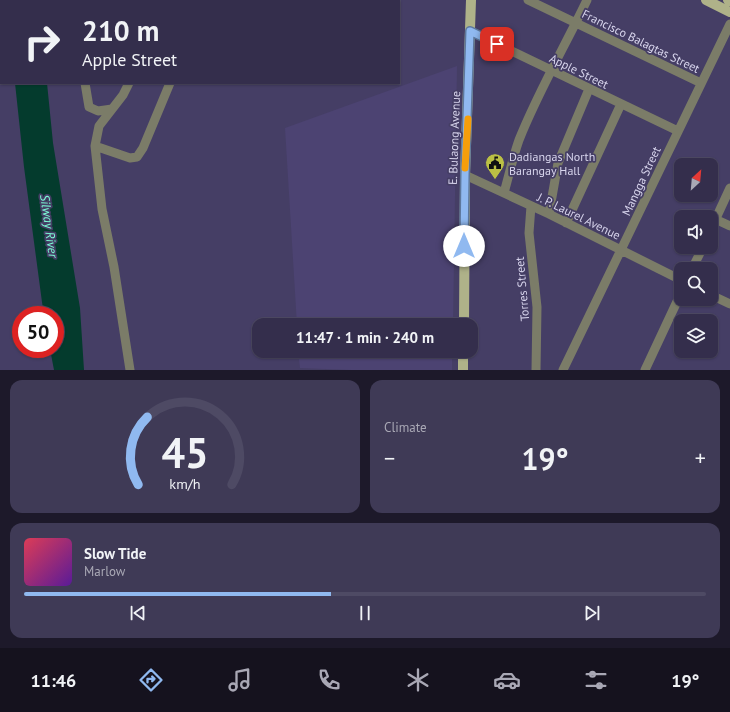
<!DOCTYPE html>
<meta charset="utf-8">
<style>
:root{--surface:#342e4c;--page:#3f3a56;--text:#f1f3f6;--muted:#a9a8b5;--line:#4e4a64;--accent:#90b9f0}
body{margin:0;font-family:"PT Sans",sans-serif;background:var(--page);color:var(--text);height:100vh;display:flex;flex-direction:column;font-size:15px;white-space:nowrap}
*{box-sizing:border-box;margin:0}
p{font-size:13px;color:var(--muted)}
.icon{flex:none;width:22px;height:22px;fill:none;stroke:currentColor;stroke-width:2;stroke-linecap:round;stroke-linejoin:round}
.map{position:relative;height:370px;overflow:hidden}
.side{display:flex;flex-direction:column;gap:10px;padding:10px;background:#1d192a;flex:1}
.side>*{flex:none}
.banner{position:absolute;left:0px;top:0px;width:400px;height:84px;box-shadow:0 1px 3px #0004,0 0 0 1px var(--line);background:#342e4c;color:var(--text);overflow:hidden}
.needle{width:26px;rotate:26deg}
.buttons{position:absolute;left:674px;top:158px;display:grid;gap:8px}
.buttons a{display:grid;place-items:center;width:44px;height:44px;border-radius:8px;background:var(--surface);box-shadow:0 1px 3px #0004,0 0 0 1px var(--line);font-size:20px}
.speed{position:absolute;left:12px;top:306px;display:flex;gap:8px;font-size:20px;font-weight:700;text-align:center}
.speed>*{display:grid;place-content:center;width:52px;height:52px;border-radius:50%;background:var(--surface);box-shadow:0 1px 3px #0004,0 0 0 1px var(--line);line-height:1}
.speed .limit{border:6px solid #d22;background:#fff;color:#111}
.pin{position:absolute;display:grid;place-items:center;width:34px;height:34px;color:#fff;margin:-17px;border-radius:8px;box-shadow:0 2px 6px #0006}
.me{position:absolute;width:44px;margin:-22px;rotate:0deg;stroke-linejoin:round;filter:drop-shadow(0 0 3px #0008)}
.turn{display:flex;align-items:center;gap:14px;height:84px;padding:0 16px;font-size:18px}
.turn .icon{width:52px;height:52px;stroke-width:2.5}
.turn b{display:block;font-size:28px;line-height:34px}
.big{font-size:30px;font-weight:800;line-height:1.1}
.side .tile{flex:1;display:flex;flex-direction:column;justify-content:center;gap:6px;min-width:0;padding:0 14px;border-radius:12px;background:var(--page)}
.side .dial{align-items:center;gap:0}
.dial svg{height:104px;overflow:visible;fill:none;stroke:var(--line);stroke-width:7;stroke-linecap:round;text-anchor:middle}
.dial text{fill:var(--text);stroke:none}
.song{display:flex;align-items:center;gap:12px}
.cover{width:48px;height:48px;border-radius:6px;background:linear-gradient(135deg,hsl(350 70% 55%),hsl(270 70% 35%))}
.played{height:4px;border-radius:2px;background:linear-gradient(90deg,var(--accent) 45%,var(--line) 45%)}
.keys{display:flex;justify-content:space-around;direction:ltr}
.heat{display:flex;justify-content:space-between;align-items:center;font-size:22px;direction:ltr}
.side .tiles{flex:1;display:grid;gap:10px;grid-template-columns:1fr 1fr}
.tile:last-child{grid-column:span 2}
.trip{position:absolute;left:252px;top:318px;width:226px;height:40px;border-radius:12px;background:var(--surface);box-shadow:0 1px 3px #0004,0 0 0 1px var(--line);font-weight:800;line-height:40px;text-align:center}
.menu{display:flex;height:64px;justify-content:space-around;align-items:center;background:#15121e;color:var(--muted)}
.menu .icon{width:28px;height:28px}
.menu .active{color:var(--accent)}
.menu b{font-size:18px;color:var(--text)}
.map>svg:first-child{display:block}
.built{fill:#4c4372}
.water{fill:#043b2d}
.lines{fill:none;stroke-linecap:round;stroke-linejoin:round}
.minor{stroke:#7b7c68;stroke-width:9}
.major{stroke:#afb289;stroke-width:10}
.route-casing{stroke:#5e789c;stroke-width:10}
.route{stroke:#90b9f0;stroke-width:7}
.slow{stroke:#f59e0b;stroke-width:7}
.labels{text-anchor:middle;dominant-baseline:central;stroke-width:3.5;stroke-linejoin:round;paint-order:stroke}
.street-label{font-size:12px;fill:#d8d5ed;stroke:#453e65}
.poi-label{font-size:12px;fill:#d8d5ed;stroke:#453e65;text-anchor:start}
.water-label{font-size:13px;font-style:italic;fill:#7cfdd6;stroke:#453e65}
</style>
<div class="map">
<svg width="730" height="370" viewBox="0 0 730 370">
<rect width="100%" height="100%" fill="#453e65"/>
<path class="built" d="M457,66L453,325H297L285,128Z
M298,351H452V370H351L300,368Z"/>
<path class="water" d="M15,83H47L53,143L80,308L84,370H54L50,349H55V315H44L42,302L24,167Z"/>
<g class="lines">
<path class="minor" d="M528,0L701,83
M168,1L169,0
M214,1L215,0
M470,31L678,131
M85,83L89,107L98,111L112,109
M129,83L123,95L99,126L95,146L102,209L114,267L130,370
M95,146L130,158L137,157L143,148L170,83
M465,175L549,214L681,280
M504,193C509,175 513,157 519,140C538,92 565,46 587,0
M531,206L529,233L537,307L536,370
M549,214L558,163L589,89
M715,219L730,226
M566,223L621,104
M711,229L730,188
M692,269L703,247
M711,295L730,304
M563,370L730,24
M645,370L681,293"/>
<path class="major" d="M706,0L730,12
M728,0L730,1
M464,325L465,175L471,0
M463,370V351"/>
</g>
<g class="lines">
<defs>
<path id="route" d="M464,246L465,175L470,31L497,44"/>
</defs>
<use href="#route" class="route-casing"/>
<use href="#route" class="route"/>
<path class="slow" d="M465,168L468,119"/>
</g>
<defs>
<symbol id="civic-pin" viewBox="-11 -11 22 30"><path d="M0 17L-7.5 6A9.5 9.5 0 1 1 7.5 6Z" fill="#bbc044" stroke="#453e65"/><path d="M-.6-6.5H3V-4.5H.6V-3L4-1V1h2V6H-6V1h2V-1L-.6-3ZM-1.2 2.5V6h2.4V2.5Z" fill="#111"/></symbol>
</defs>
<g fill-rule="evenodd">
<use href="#civic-pin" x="484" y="152" width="22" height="30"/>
</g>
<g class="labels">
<g class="street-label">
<text transform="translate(641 41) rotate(26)">Francisco Balagtas Street</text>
<text transform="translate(579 71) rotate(26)">Apple Street</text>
<text transform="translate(454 138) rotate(-88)">E. Bulaong Avenue</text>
<text transform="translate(641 181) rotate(-65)">Mangga Street</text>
<text transform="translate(579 216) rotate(26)">J. P. Laurel Avenue</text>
<text transform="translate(522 289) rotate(-95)">Torres Street</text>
</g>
<g class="poi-label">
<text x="509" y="156">Dadiangas North<tspan x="509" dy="14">Barangay Hall</tspan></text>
</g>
<g class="water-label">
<text transform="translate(49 226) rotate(82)">Silway River</text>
</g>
</g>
</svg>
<div class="buttons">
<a><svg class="needle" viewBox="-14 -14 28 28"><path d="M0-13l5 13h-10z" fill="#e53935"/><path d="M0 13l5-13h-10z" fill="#a9a8b5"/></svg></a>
<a><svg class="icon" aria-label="sound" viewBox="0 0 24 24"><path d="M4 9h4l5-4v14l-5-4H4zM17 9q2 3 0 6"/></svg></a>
<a><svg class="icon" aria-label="search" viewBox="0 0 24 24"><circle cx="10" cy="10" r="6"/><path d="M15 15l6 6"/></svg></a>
<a><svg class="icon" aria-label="layers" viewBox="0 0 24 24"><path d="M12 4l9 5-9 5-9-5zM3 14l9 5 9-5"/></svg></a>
</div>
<div class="speed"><div class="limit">50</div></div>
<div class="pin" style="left:497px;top:44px;background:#d93025"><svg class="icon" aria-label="arrive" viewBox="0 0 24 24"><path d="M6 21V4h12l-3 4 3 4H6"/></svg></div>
<svg class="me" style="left:464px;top:246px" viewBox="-20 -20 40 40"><circle r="19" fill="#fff"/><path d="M0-13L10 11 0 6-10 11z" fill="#90b9f0"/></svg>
<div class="trip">11:47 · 1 min · 240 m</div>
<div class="banner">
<div class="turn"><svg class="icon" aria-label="right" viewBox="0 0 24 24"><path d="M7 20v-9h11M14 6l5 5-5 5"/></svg><div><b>210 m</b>Apple Street</div></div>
</div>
</div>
<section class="side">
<div class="tiles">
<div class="tile dial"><svg viewBox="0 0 100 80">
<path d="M14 69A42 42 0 1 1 86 69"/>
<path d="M14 69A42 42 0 0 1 21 17" stroke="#90b9f0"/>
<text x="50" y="56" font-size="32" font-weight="700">45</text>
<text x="50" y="72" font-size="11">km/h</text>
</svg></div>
<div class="tile"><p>Climate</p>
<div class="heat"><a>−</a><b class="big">19°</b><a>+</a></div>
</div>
<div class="tile">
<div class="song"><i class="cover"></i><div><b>Slow Tide</b><p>Marlow</p></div></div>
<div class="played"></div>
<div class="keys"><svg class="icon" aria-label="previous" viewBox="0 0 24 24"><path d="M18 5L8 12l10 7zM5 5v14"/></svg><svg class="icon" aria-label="pause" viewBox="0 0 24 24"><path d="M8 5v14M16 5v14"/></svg><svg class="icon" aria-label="next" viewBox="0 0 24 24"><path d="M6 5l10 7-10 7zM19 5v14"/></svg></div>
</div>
</div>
</section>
<nav class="menu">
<b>11:46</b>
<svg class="icon active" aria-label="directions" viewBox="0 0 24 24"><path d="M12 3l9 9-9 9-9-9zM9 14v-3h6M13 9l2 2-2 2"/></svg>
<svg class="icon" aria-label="music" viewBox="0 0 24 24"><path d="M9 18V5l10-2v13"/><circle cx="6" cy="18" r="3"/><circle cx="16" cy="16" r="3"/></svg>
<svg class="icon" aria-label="phone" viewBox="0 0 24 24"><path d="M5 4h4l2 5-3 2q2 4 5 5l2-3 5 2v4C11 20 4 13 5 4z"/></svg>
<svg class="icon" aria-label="climate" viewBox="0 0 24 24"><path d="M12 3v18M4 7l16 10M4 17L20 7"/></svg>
<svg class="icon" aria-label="car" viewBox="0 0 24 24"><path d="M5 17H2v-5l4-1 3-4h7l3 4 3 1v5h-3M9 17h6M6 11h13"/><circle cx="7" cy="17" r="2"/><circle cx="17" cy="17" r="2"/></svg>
<svg class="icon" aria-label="filters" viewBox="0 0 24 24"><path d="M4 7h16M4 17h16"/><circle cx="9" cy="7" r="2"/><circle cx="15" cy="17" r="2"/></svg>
<b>19°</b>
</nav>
